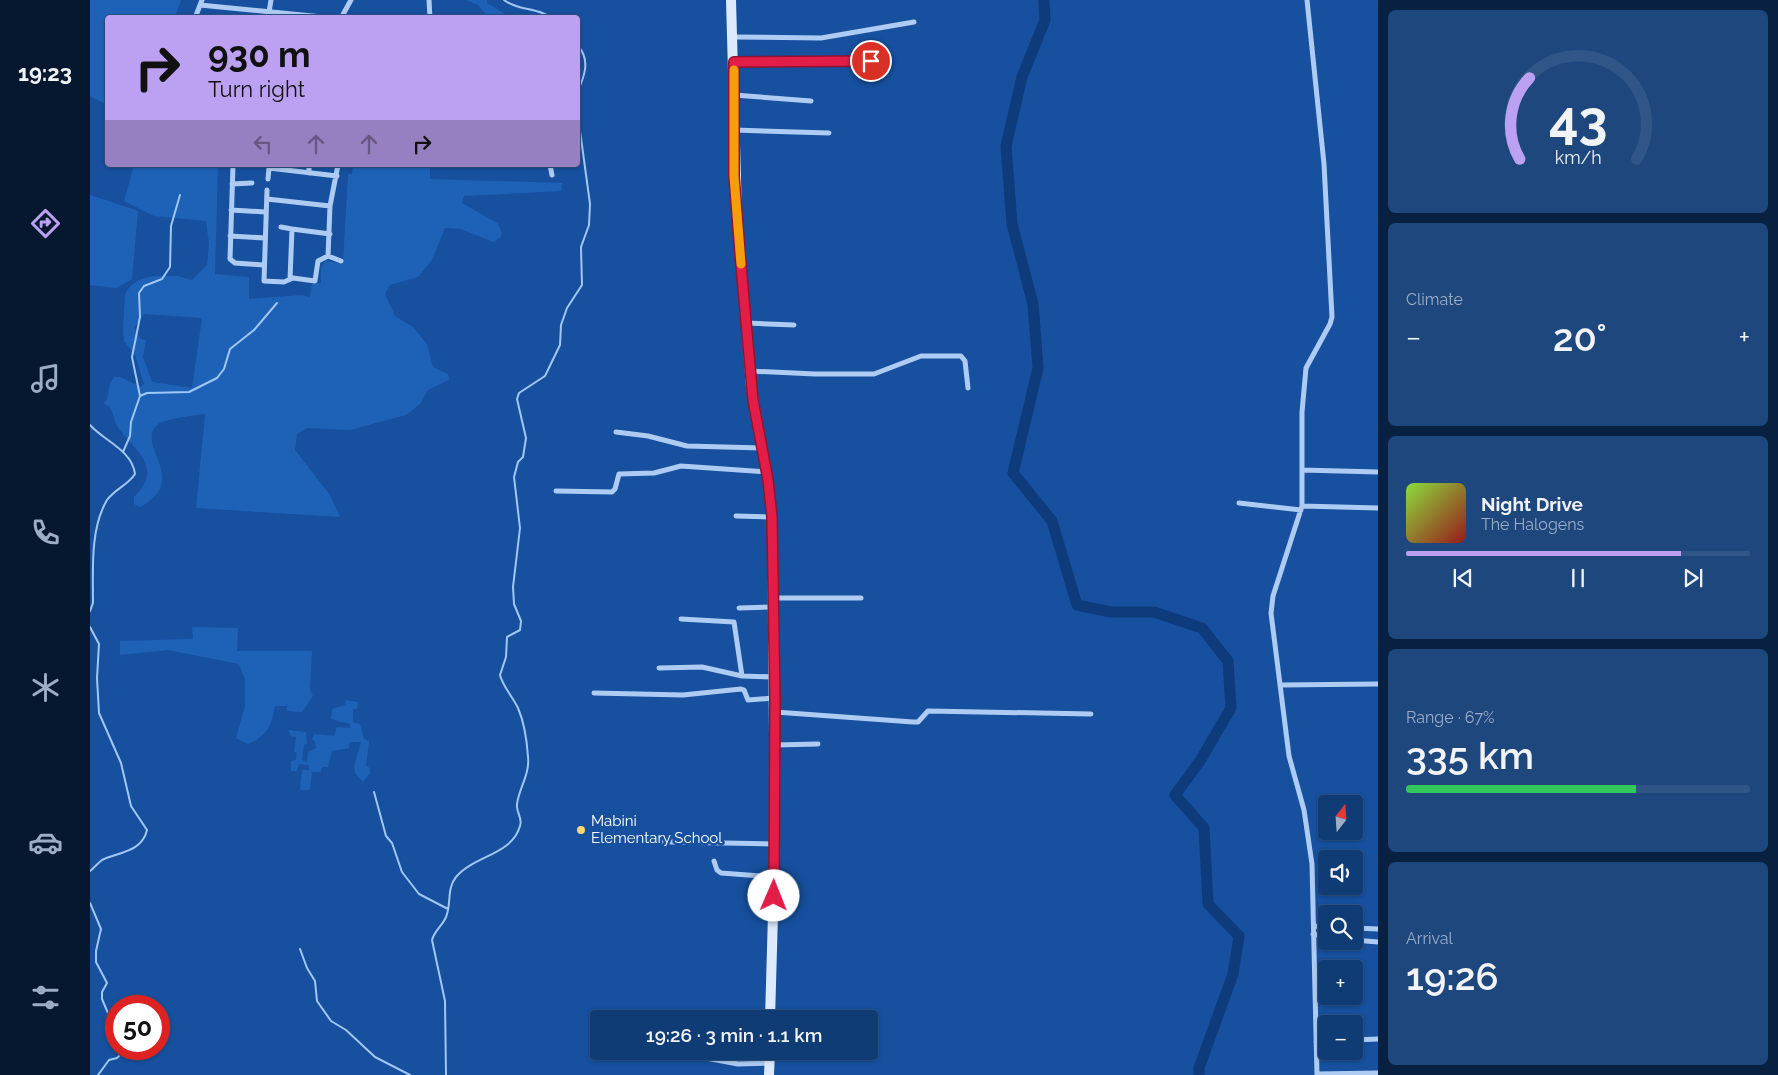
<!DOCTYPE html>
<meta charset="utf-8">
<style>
:root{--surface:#103c76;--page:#1e477e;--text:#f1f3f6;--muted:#9cadc5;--line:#305688;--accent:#bca0f2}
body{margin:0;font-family:Raleway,sans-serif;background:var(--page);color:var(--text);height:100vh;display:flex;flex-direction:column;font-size:19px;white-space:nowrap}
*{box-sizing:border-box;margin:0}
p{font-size:16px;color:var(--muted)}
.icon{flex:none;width:28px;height:28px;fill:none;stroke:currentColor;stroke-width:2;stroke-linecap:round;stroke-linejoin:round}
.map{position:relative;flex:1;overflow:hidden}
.drawer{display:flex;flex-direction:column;gap:10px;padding:10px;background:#092141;width:400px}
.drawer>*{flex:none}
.guide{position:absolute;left:15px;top:15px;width:475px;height:152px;border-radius:5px;box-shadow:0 1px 4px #0004,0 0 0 1px var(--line);background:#bca0f2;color:#111;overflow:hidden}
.needle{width:32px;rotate:17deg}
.tools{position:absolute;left:1228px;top:795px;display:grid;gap:10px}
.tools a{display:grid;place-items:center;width:45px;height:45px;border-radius:5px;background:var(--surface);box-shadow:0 1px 4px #0004,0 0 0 1px var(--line);font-size:25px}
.speed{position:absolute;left:15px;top:995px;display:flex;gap:10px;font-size:25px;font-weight:700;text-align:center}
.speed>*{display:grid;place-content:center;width:65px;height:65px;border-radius:50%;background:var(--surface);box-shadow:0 1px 4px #0004,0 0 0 1px var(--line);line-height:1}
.speed .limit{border:8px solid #d22;background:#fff;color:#111}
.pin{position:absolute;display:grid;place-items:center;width:42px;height:42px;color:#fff;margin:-21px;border:2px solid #fff;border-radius:50%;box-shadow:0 1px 5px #0007}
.me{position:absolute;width:55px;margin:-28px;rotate:1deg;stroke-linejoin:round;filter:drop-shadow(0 0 4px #0008)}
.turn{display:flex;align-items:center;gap:18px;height:105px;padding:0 20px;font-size:22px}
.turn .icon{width:65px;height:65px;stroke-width:2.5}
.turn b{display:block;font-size:35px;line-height:42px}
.lanes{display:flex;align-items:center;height:48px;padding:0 20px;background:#0003;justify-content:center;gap:25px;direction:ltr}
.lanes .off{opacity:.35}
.big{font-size:38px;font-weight:600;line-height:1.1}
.drawer .tile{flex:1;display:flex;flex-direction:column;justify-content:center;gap:8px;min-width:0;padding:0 18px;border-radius:8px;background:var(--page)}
.drawer .dial{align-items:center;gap:0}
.dial svg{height:130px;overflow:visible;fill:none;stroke:var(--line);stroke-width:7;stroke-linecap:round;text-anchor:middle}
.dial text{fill:var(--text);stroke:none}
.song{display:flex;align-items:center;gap:15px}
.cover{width:60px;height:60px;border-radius:8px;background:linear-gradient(135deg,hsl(90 70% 55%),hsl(0 70% 35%))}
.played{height:5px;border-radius:2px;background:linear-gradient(90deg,var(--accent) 80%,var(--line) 80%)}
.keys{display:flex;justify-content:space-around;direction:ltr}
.heat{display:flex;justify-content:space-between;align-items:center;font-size:28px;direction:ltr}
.charge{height:8px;border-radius:4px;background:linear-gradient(90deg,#34c759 67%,var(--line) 0)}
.trip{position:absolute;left:500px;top:1010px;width:288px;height:50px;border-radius:5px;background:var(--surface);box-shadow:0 1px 4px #0004,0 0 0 1px var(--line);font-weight:600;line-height:50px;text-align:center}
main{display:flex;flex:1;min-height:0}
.tab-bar{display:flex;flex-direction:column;width:90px;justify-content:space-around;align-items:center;background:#06182f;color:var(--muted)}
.tab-bar .icon{width:35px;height:35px}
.tab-bar .current{color:var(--accent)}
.tab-bar b{font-size:22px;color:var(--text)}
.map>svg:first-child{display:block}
.green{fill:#1e62b8;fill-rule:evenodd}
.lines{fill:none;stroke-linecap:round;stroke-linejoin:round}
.stream{stroke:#a0c7f6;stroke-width:2}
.river{stroke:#0e3b7b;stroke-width:11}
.street{stroke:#aeccf3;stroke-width:5}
.secondary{stroke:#ddeafd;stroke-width:10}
.route-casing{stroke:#92132f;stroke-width:12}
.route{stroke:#e11d48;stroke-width:9}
.slow{stroke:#f59e0b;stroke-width:9}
.poi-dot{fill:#ffd770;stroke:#16509e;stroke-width:2}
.labels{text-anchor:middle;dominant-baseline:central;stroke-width:5;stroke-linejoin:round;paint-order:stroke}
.poi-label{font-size:15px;fill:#fff;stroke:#16509e;text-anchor:start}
</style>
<main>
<nav class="tab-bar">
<b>19:23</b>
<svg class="icon current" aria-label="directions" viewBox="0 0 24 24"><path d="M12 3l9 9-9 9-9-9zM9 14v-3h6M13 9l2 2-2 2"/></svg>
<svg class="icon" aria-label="music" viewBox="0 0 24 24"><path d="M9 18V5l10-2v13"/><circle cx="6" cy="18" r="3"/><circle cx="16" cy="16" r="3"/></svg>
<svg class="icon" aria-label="phone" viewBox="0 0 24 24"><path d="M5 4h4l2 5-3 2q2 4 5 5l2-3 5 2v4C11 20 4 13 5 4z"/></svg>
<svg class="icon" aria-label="climate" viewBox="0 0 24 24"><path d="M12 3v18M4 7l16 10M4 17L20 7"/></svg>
<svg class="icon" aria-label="car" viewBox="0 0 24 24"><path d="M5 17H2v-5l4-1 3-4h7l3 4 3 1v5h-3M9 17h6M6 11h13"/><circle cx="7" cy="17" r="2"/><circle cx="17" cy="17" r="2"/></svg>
<svg class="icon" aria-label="filters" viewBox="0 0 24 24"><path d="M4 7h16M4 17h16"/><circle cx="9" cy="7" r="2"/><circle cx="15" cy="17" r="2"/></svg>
</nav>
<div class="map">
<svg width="1288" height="1075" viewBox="0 0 1288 1075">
<rect width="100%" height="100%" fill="#16509e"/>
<path class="green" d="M0,0H91L85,17L18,18L17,105L0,96Z
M376,0H397V3L420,17H398L388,5Z
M44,165H128L125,274L159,277V299L212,295L220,297L222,284L231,283C231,275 229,266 236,261L253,264L258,174H262L263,165H340V179L472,183L471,191L374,196L372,203L407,223L412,232L411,237L403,242L371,229L355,228L342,260L328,277L300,285L295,294L305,316L323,327L337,344L343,367L358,374L359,380L338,390L330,404L316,415L260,430L217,428L207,434L205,450L240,495L250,517L106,508L115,414C106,415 73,419 67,425C45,446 101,480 50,507L44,504V497C74,468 46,451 29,429C24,422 24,414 20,407L13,403L17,400L20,383L24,377H30L51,387L54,384L45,355L34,341L33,331L35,294L41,285L51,279L63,276H88L102,280L117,265L119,244L116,221L64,216L34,201ZM54,314L112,318L102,388L62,382L53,357L56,340L51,339L44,328Z
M0,195L48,211L42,279L27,288L0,285Z
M102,627L148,628L147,651H222L220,690L223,696L212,712L197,711V706H185C182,725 177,736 158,744L146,738L155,706V680L149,664L78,650L30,655V641L103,639Z
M256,700L268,702L267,709H263V722L270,724L274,739L279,741L276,766L280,768V773L273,782L265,773L264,766L271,742H260L259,748L242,751L238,767H232L231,772H222L220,790H210L212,770H219V765L209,764L207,771H201V761L206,760L207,753L204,752L206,737L201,736L198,730L216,732L217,744L214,745L212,760L217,762L218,752L226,748L225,742L222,740L224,734L244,736L247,727L260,728V724L241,719L242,709L255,705Z"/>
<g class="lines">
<path class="stream" d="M414,0C428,11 448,7 461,18
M488,46C501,60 494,77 488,91
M50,396L57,393L99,392L127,378L134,369L140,349L164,330L187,303
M0,425C14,441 42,450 45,474C38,485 25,489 17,500C0,529 3,569 3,603L0,611
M33,452L40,436L41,422L50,396L42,357L50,317L49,293L54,286L72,279L80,267L81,226L90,195
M0,627L9,644L7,678L9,713L31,763L41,806L57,830C52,852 29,852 12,860C8,863 4,868 0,871
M284,792L296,836L302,843L312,872L329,894L358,909
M0,903L11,929L6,951V962L17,983L12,992V999L26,1032
M210,949L217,968L225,981L227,1001L241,1021L256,1030L285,1057L320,1075
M8,1075L19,1060L27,1058L30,1055V1049
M356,1075L355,1001L342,940C345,929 355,924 357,914C361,902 357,888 366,877C383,856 422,855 430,826C433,818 426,813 427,804C429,788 440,774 438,757C437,741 434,722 428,708C423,697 413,687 410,675L416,657L417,637L430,630L431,621L424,604L423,587L430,528L424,477L428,462L433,457L436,438L427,399L429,393L455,376L470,345L471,325L477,308L492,285L491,247L499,225L500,204L488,116"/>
<path class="river" d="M954,0L955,20L932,77L916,146L922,224L943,304L948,368L923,473L962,521L987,605L1021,612H1064L1112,628L1138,661L1141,708L1110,761L1085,795L1114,828L1118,904L1149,936L1143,974L1109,1068V1075"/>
<path class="street" d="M339,0L340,18
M1217,0L1234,164L1242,317L1240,324L1216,368L1212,412V506L1183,596L1181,613L1199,756L1214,810L1222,864L1227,1075
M110,5L243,18
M179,12L181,0
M105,18L112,0
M251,18L261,0
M643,37L731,38L824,22
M644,62L781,61
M644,95L721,101
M644,130L739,133
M143,165L140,259L145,263L173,265
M179,165V168L247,176
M368,165H421
M460,165L462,175
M219,173V165
M178,179L179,168
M142,184L162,183
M177,190L174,281L194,282L203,278L225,281L228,261L238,256
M177,199L240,206L248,165
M141,210L175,212
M191,227L202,229
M140,236L175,238
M238,256L240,206
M238,256L251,261
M200,279L202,229L240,234
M657,323L704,325
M660,371L725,374H784L831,356H871L875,361L878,388
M526,432L558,436L597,446L672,448
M1212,470L1288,472
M466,491L522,492L525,489L529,474L564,473L591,466L676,472
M1149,503L1211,510
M1212,506L1288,508
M646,516L682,517
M683,598H771
M649,608L683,607
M591,619L644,622L652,676L684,677
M569,668L612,667L652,676
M1191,685L1288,684
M504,693L593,695L651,689L654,690L658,700L684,698
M685,712L823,722H828L838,711L1001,714
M685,745L728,744
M529,841L685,844
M624,861L627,870L631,873L684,877
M1224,926L1236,927
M1264,928L1288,929
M1223,934L1236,936
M1264,940L1288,942
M626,1016H680
M1264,1040L1288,1039
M1226,1042L1236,1041
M616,1058L648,1064L679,1063
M1227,1074L1288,1073"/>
<path class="secondary" d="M641,0L647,214L661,386L678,480L682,517L685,844L680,1019
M679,1075L680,1051"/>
</g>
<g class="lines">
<defs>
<path id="route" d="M684,896L685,698L682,517L678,480L663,400L650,254L644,176V62L781,61"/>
</defs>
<use href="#route" class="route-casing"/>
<use href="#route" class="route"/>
<path class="slow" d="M644,70V176L651,264"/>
</g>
<circle class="poi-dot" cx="491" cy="830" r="5"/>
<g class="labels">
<g class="poi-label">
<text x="501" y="821">Mabini<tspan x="501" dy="17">Elementary School</tspan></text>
</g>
</g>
</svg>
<div class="tools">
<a><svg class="needle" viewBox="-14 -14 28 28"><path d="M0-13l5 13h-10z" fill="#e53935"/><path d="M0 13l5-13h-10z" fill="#9cadc5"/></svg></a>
<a><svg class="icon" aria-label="sound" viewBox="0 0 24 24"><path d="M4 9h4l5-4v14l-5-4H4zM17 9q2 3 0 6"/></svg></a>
<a><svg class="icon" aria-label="search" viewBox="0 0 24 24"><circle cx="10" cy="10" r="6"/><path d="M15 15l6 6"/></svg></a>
<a>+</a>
<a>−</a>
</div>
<div class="speed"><div class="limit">50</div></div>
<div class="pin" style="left:781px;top:61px;background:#d93025"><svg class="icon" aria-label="arrive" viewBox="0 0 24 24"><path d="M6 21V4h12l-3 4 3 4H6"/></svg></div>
<svg class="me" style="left:684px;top:896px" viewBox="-20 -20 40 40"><circle r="19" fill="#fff"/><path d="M0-13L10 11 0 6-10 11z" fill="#e11d48"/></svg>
<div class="trip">19:26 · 3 min · 1.1 km</div>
<div class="guide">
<div class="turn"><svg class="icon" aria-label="right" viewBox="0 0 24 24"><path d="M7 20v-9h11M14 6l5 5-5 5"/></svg><div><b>930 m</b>Turn right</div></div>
<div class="lanes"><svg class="icon off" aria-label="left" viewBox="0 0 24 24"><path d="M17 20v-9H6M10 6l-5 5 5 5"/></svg><svg class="icon off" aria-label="ahead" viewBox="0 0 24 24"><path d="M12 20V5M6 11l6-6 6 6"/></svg><svg class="icon off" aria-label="ahead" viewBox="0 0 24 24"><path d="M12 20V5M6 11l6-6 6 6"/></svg><svg class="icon" aria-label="right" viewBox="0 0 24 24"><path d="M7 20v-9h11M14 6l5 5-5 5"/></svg></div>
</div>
</div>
<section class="drawer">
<div class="tile dial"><svg viewBox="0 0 100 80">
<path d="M14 69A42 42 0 1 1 86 69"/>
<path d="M14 69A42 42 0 0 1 20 19" stroke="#bca0f2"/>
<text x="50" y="56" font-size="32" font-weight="700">43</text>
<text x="50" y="72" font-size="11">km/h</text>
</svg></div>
<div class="tile"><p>Climate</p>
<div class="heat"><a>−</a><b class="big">20°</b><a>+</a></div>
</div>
<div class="tile">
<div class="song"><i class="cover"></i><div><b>Night Drive</b><p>The Halogens</p></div></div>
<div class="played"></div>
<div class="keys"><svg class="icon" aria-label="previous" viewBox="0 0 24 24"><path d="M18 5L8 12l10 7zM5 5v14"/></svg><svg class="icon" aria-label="pause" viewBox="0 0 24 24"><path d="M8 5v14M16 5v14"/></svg><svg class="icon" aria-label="next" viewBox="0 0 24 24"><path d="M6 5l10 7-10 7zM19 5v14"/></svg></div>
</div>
<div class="tile"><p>Range · 67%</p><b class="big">335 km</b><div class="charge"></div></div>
<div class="tile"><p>Arrival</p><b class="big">19:26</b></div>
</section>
</main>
